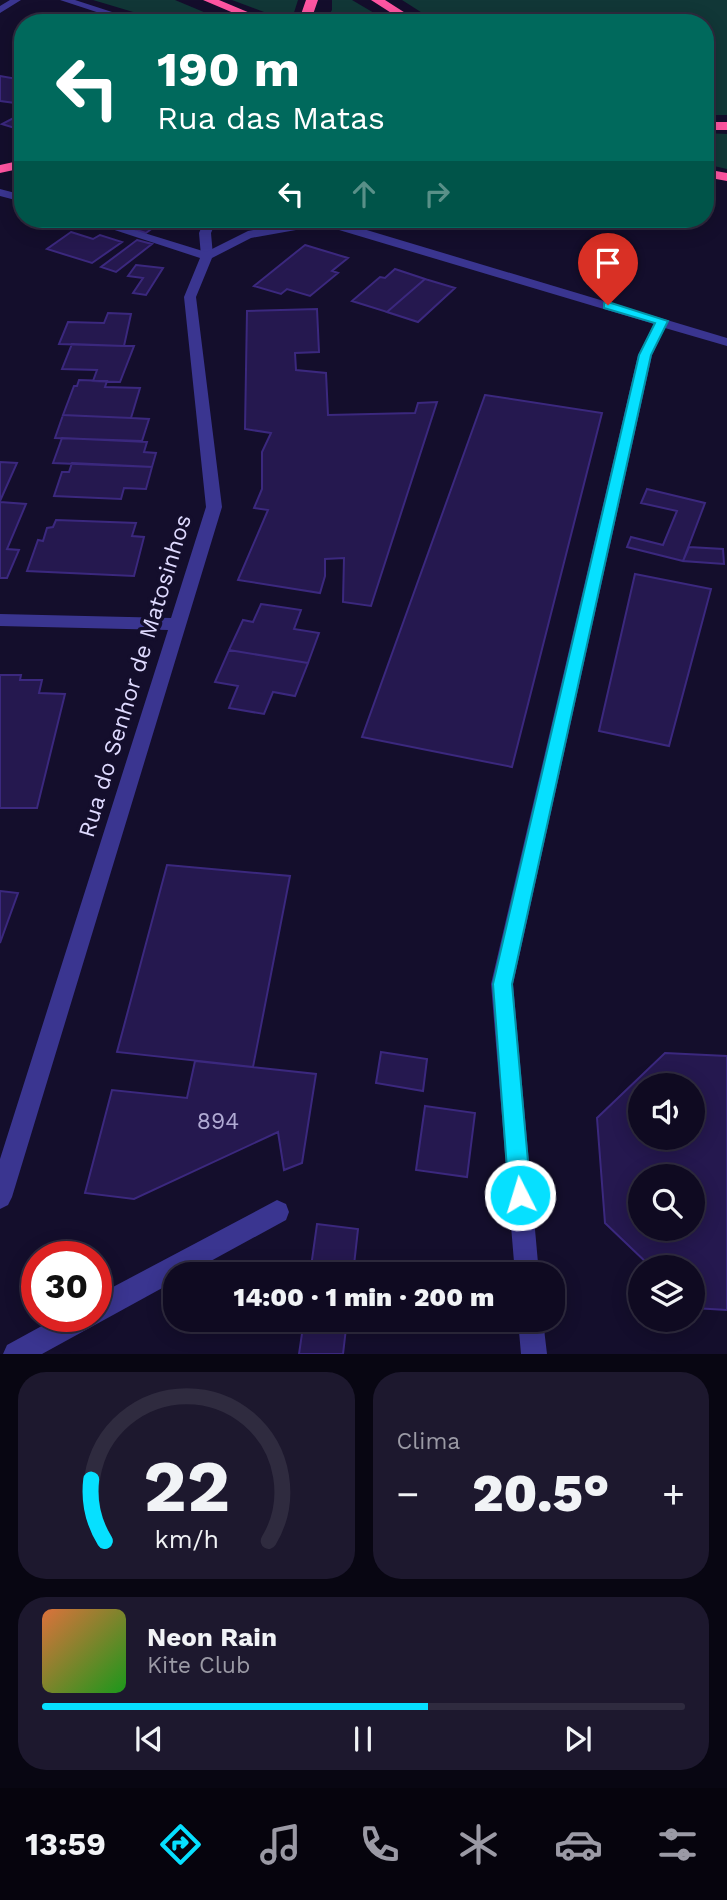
<!DOCTYPE html>
<html lang="pt">
<meta charset="utf-8">
<style>
:root{--surface:#0f0a21;--page:#1d182e;--text:#f1f3f6;--muted:#9b9aa5;--line:#2f2b3f;--accent:#06e0ff}
body{margin:0;font-family:"Work Sans",sans-serif;background:var(--page);color:var(--text);height:100vh;display:flex;flex-direction:column;font-size:26px;white-space:nowrap}
*{box-sizing:border-box;margin:0}
p{font-size:23px;color:var(--muted)}
.icon{flex:none;width:38px;height:38px;fill:none;stroke:currentColor;stroke-width:2;stroke-linecap:round;stroke-linejoin:round}
.map{position:relative;height:1354px;overflow:hidden}
.details{display:flex;flex-direction:column;gap:18px;padding:18px;background:#080612;flex:1}
.details>*{flex:none}
.banner{position:absolute;left:14px;top:14px;width:700px;height:214px;border-radius:28px;box-shadow:0 4px 18px #0003,0 0 0 2px var(--line);background:#00695c;color:#fff;overflow:hidden}
.fabs{position:absolute;left:628px;top:1073px;display:grid;gap:14px}
.fabs a{display:grid;place-items:center;width:77px;height:77px;border-radius:50%;background:var(--surface);box-shadow:0 4px 18px #0003,0 0 0 2px var(--line);font-size:35px}
.speed{position:absolute;left:21px;top:1241px;display:flex;gap:14px;font-size:35px;font-weight:700;text-align:center}
.speed>*{display:grid;place-content:center;width:91px;height:91px;border-radius:50%;background:var(--surface);box-shadow:0 4px 18px #0003,0 0 0 2px var(--line);line-height:1}
.speed .limit{border:10px solid #d22;background:#fff;color:#111}
.pin{position:absolute;display:grid;place-items:center;width:60px;height:60px;color:#fff;margin:-72px -30px;border-radius:50% 50% 50% 0;rotate:-45deg;box-shadow:0 0 7px #0007}
.pin .icon{rotate:45deg}
.me{position:absolute;width:77px;margin:-38px;rotate:355deg;stroke-linejoin:round;filter:drop-shadow(0 0 5px #0008)}
.turn{display:flex;align-items:center;gap:24px;height:147px;padding:0 28px;font-size:32px}
.turn .icon{width:91px;height:91px;stroke-width:2.5}
.turn b{display:block;font-size:49px;line-height:60px}
.lanes{display:flex;align-items:center;height:66px;padding:0 28px;background:#0003;justify-content:center;gap:35px;direction:ltr}
.lanes .off{opacity:.35}
.big{font-size:52px;font-weight:800;line-height:1.1}
.details .tile{flex:1;display:flex;flex-direction:column;justify-content:center;gap:10px;min-width:0;padding:0 24px;border-radius:28px;background:var(--page)}
.details .dial{align-items:center;gap:0}
.dial svg{height:182px;overflow:visible;fill:none;stroke:var(--line);stroke-width:7;stroke-linecap:round;text-anchor:middle}
.dial text{fill:var(--text);stroke:none}
.song{display:flex;align-items:center;gap:21px}
.cover{width:84px;height:84px;border-radius:10px;background:linear-gradient(135deg,hsl(20 70% 55%),hsl(120 70% 35%))}
.played{height:7px;border-radius:4px;background:linear-gradient(90deg,var(--accent) 60%,var(--line) 60%)}
.keys{display:flex;justify-content:space-around;direction:ltr}
.heat{display:flex;justify-content:space-between;align-items:center;font-size:38px;direction:ltr}
.details .tiles{flex:1;display:grid;gap:18px;grid-template-columns:1fr 1fr}
.tile:last-child{grid-column:span 2}
.trip{position:absolute;left:163px;top:1262px;width:402px;height:70px;border-radius:28px;background:var(--surface);box-shadow:0 4px 18px #0003,0 0 0 2px var(--line);font-weight:800;line-height:70px;text-align:center}
.tab-bar{display:flex;height:112px;justify-content:space-around;align-items:center;background:#06040d;color:var(--muted)}
.tab-bar .icon{width:49px;height:49px}
.tab-bar .selected{color:var(--accent)}
.tab-bar b{font-size:32px;color:var(--text)}
.map>svg:first-child{display:block}
.green{fill:#113737}
.building{fill:#25184f;stroke:#3b287e;stroke-width:2;fill-rule:evenodd}
.lines{fill:none;stroke-linecap:round;stroke-linejoin:round}
.service{fill:#3a3590;fill-rule:evenodd}
.minor{fill:#3a3590;fill-rule:evenodd}
.motorway{fill:#ff55a2;fill-rule:evenodd}
.route{fill:#06e0ff;stroke:#0492a6;stroke-width:2}
.labels{text-anchor:middle;dominant-baseline:central;stroke-width:7;stroke-linejoin:round;paint-order:stroke}
.street-label{font-size:23px;fill:#dfdaff;stroke:#140e2c}
.near-number-label{font-size:23px;fill:#b0aad3}
</style>
<div class="map">
<svg width="727" height="1354" viewBox="0 0 727 1354">
<rect width="100%" height="100%" fill="#140e2c"/>
<path class="green" d="M93,0H175L230,23H170Z
M232,0H298L291,22Z
M332,0H352L391,23H324L332,10Z
M402,0H727V115H705V23H438Z
M705,133L727,134V169L705,164Z"/>
<path class="building" d="M0,76L23,80L16,85L23,86V104L0,101Z
M23,113L21,130L2,124Z
M100,219H165L146,233Z
M71,232L93,239L100,235L122,242L92,263L47,249Z
M137,240L152,244L116,272L101,267Z
M305,245L348,258L332,271L338,273L310,296L287,289L281,294L254,286Z
M136,265L163,268L146,295L133,293L143,278L128,276Z
M395,269L425,279L387,312L352,301L380,277L385,278Z
M425,279L455,288L418,322L387,312Z
M317,309L319,352L295,353L296,370L326,373L328,415L415,413L418,403L437,402L371,606L343,602L344,558L325,559V576L320,593L238,580L268,510L254,508L262,489V452L271,433L245,429L247,311Z
M108,313L131,314L124,346L59,344L68,322L104,323Z
M72,344L124,346H134L120,382L93,381L97,370L62,369Z
M79,380L107,381L105,387L140,388L131,418L63,415L74,386H77Z
M485,395L602,413L512,767L362,737Z
M63,415L131,418L149,419L142,441L55,438Z
M62,438L147,442L144,452L156,453L152,467L53,463Z
M0,462L17,463L0,501Z
M72,463L152,467L146,489L124,488L121,499L54,496L62,472H69Z
M647,489L705,503L683,561L627,547L631,537L663,545L677,511L641,503Z
M0,502L26,504L7,549L19,550L7,578H0Z
M56,520L136,523L132,536L144,537L134,576L27,571L38,540L43,541L47,528L53,527Z
M689,547L723,549L724,564L683,561Z
M635,574L711,589L669,746L599,731Z
M261,604L301,610L294,629L319,633L308,663L229,650L243,620L253,622Z
M229,650L308,663L295,696L273,692L264,714L229,708L238,686L215,682Z
M0,675H21L20,680H42L39,693L65,694L37,808H0Z
M167,865L290,876L253,1067L117,1052Z
M0,891L18,893L0,943Z
M381,1052L427,1059L423,1091L376,1083Z
M665,1053L727,1056V1310L694,1308L693,1267H651L605,1223L597,1118ZM640,1085H693V1138H640ZM640,1176H693V1228H640Z
M195,1061L316,1074L302,1163L284,1170L278,1132L134,1199L85,1193L112,1090L187,1098Z
M425,1106L475,1113L467,1177L416,1170Z
M317,1224L358,1229L353,1274H310Z
M304,1320H347L343,1354H299Z"/>
<g class="lines">
<path class="service" d="M205,219H217L211,233L213,256L207,260L201,256L199,233Z
M312,219H329L346,226L340,230Z
M277,1200L286,1204L289,1212L286,1220L187,1274H175V1281L42,1354H3L7,1345L60,1316H96V1296Z"/>
<path class="minor" d="M10,0H21L0,13V6Z
M60,0H75L146,23H130Z
M0,189L23,195V202L0,196Z
M81,219H99L206,252L248,231L296,222H340L727,338V346L665,328L652,355L513,984L539,1274H515L491,984L638,355L654,324L339,230H296L251,238L212,258L196,297L222,507L12,1197L8,1205L0,1209V1159L168,630L0,626V614L171,618L206,507L184,297L200,258Z
M518,1320H543L547,1354H521Z"/>
<path class="motorway" d="M203,0H219L274,23H257Z
M306,0H318L310,23H298Z
M371,0H385L421,23H407Z
M705,122H727V130H705Z
M23,160V168L0,173V165Z
M705,169L727,173V181L705,177Z"/>
</g>
<path class="route" d="M608,302L668,321L651,355L512,984L531,1195L528,1202L520,1206L512,1202L509,1195L493,984L639,355L655,323L604,308V303Z"/>
<g class="labels">
<g class="street-label">
<text transform="translate(135 676) rotate(-73)">Rua do Senhor de Matosinhos</text>
</g>
<g class="near-number-label">
<text x="218" y="1121">894</text>
</g>
</g>
</svg>
<div class="fabs">
<a><svg class="icon" aria-label="sound" viewBox="0 0 24 24"><path d="M4 9h4l5-4v14l-5-4H4zM17 9q2 3 0 6"/></svg></a>
<a><svg class="icon" aria-label="search" viewBox="0 0 24 24"><circle cx="10" cy="10" r="6"/><path d="M15 15l6 6"/></svg></a>
<a><svg class="icon" aria-label="layers" viewBox="0 0 24 24"><path d="M12 4l9 5-9 5-9-5zM3 14l9 5 9-5"/></svg></a>
</div>
<div class="speed"><div class="limit">30</div></div>
<div class="pin" style="left:608px;top:305px;background:#d93025"><svg class="icon" aria-label="arrive" viewBox="0 0 24 24"><path d="M6 21V4h12l-3 4 3 4H6"/></svg></div>
<svg class="me" style="left:520px;top:1195px" viewBox="-20 -20 40 40"><circle r="17" fill="#06e0ff" stroke="#fff" stroke-width="3"/><path d="M0-11L8 9 0 5-8 9z" fill="#fff"/></svg>
<div class="trip">14:00 · 1 min · 200 m</div>
<div class="banner">
<div class="turn"><svg class="icon" aria-label="left" viewBox="0 0 24 24"><path d="M17 20v-9H6M10 6l-5 5 5 5"/></svg><div><b>190 m</b>Rua das Matas</div></div>
<div class="lanes"><svg class="icon" aria-label="left" viewBox="0 0 24 24"><path d="M17 20v-9H6M10 6l-5 5 5 5"/></svg><svg class="icon off" aria-label="ahead" viewBox="0 0 24 24"><path d="M12 20V5M6 11l6-6 6 6"/></svg><svg class="icon off" aria-label="right" viewBox="0 0 24 24"><path d="M7 20v-9h11M14 6l5 5-5 5"/></svg></div>
</div>
</div>
<section class="details">
<div class="tiles">
<div class="tile dial"><svg viewBox="0 0 100 80">
<path d="M14 69A42 42 0 1 1 86 69"/>
<path d="M14 69A42 42 0 0 1 8 42" stroke="#06e0ff"/>
<text x="50" y="56" font-size="32" font-weight="700">22</text>
<text x="50" y="72" font-size="11">km/h</text>
</svg></div>
<div class="tile"><p>Clima</p>
<div class="heat"><a>−</a><b class="big">20.5°</b><a>+</a></div>
</div>
<div class="tile">
<div class="song"><i class="cover"></i><div><b>Neon Rain</b><p>Kite Club</p></div></div>
<div class="played"></div>
<div class="keys"><svg class="icon" aria-label="previous" viewBox="0 0 24 24"><path d="M18 5L8 12l10 7zM5 5v14"/></svg><svg class="icon" aria-label="pause" viewBox="0 0 24 24"><path d="M8 5v14M16 5v14"/></svg><svg class="icon" aria-label="next" viewBox="0 0 24 24"><path d="M6 5l10 7-10 7zM19 5v14"/></svg></div>
</div>
</div>
</section>
<nav class="tab-bar">
<b>13:59</b>
<svg class="icon selected" aria-label="directions" viewBox="0 0 24 24"><path d="M12 3l9 9-9 9-9-9zM9 14v-3h6M13 9l2 2-2 2"/></svg>
<svg class="icon" aria-label="music" viewBox="0 0 24 24"><path d="M9 18V5l10-2v13"/><circle cx="6" cy="18" r="3"/><circle cx="16" cy="16" r="3"/></svg>
<svg class="icon" aria-label="phone" viewBox="0 0 24 24"><path d="M5 4h4l2 5-3 2q2 4 5 5l2-3 5 2v4C11 20 4 13 5 4z"/></svg>
<svg class="icon" aria-label="climate" viewBox="0 0 24 24"><path d="M12 3v18M4 7l16 10M4 17L20 7"/></svg>
<svg class="icon" aria-label="car" viewBox="0 0 24 24"><path d="M5 17H2v-5l4-1 3-4h7l3 4 3 1v5h-3M9 17h6M6 11h13"/><circle cx="7" cy="17" r="2"/><circle cx="17" cy="17" r="2"/></svg>
<svg class="icon" aria-label="filters" viewBox="0 0 24 24"><path d="M4 7h16M4 17h16"/><circle cx="9" cy="7" r="2"/><circle cx="15" cy="17" r="2"/></svg>
</nav>
